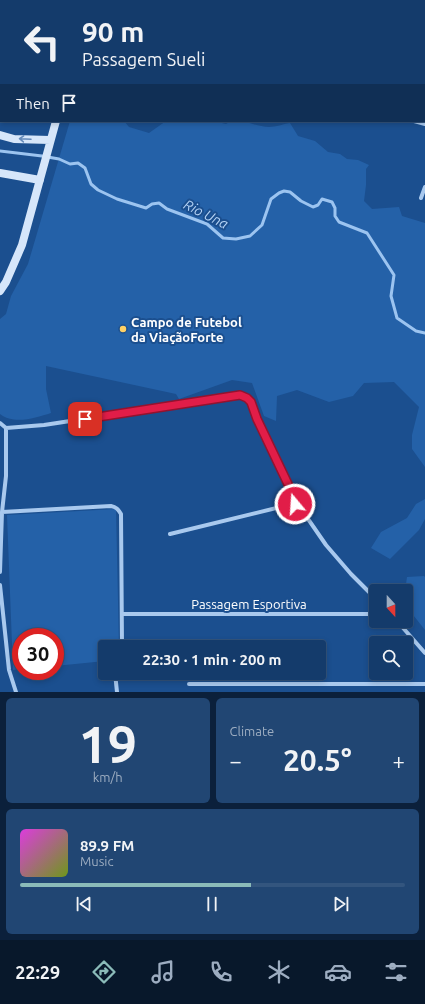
<!DOCTYPE html>
<meta charset="utf-8">
<style>
:root{--surface:#143b6b;--page:#214673;--text:#f1f3f6;--muted:#9dadc1;--line:#33557e;--accent:#8bbbb9}
body{margin:0;font-family:Ubuntu,sans-serif;background:var(--page);color:var(--text);height:100vh;display:flex;flex-direction:column;font-size:15px;white-space:nowrap}
*{box-sizing:border-box;margin:0}
p{font-size:13px;color:var(--muted)}
.icon{flex:none;width:22px;height:22px;fill:none;stroke:currentColor;stroke-width:2;stroke-linecap:round;stroke-linejoin:round}
.map{position:relative;height:692px;overflow:hidden}
.drawer{display:flex;flex-direction:column;gap:6px;padding:6px;background:#0b203b;flex:1}
.drawer>*{flex:none}
.guide{position:absolute;left:0px;top:0px;width:425px;height:122px;box-shadow:0 2px 6px #0003,0 0 0 1px var(--line);background:#143b6b;color:var(--text);overflow:hidden}
.needle{width:26px;rotate:159deg}
.buttons{position:absolute;left:369px;top:584px;display:grid;gap:8px}
.buttons a{display:grid;place-items:center;width:44px;height:44px;border-radius:4px;background:var(--surface);box-shadow:0 2px 6px #0003,0 0 0 1px var(--line);font-size:20px}
.speed{position:absolute;left:12px;top:628px;display:flex;gap:8px;font-size:20px;font-weight:700;text-align:center}
.speed>*{display:grid;place-content:center;width:52px;height:52px;border-radius:50%;background:var(--surface);box-shadow:0 2px 6px #0003,0 0 0 1px var(--line);line-height:1}
.speed .limit{border:6px solid #d22;background:#fff;color:#111}
.pin{position:absolute;display:grid;place-items:center;width:34px;height:34px;color:#fff;margin:-17px;border-radius:8px;box-shadow:0 2px 6px #0006}
.me{position:absolute;width:44px;margin:-22px;rotate:342deg;stroke-linejoin:round;filter:drop-shadow(0 0 3px #0008)}
.turn{display:flex;align-items:center;gap:14px;height:84px;padding:0 16px;font-size:18px}
.turn .icon{width:52px;height:52px;stroke-width:2.5}
.turn b{display:block;font-size:28px;line-height:34px}
.then{display:flex;align-items:center;height:38px;padding:0 16px;background:#0003;gap:8px;font-size:15px}
.big{font-size:30px;font-weight:700;line-height:1.1}
.drawer .widget{flex:1;display:flex;flex-direction:column;justify-content:center;gap:6px;min-width:0;padding:0 14px;border-radius:6px;background:var(--page)}
.drawer .dial{align-items:center;gap:0}
.dial b{font-size:52px;line-height:1}
.song{display:flex;align-items:center;gap:12px}
.cover{width:48px;height:48px;border-radius:6px;background:linear-gradient(135deg,hsl(300 70% 55%),hsl(80 70% 35%))}
.played{height:4px;border-radius:2px;background:linear-gradient(90deg,var(--accent) 60%,var(--line) 60%)}
.keys{display:flex;justify-content:space-around;direction:ltr}
.heat{display:flex;justify-content:space-between;align-items:center;font-size:22px;direction:ltr}
.drawer .tiles{flex:1;display:grid;gap:6px;grid-template-columns:1fr 1fr}
.widget:last-child{grid-column:span 2}
.trip{position:absolute;left:98px;top:640px;width:228px;height:40px;border-radius:4px;background:var(--surface);box-shadow:0 2px 6px #0003,0 0 0 1px var(--line);font-weight:700;line-height:40px;text-align:center}
.tabs{display:flex;height:64px;justify-content:space-around;align-items:center;background:#08182b;color:var(--muted)}
.tabs .icon{width:28px;height:28px}
.tabs .current{color:var(--accent)}
.tabs b{font-size:18px;color:var(--text)}
.map>svg:first-child{display:block}
.green{fill:#2461a8}
.lines{fill:none;stroke-linecap:round;stroke-linejoin:round}
.stream{stroke:#9cc4f0;stroke-width:3}
.street{stroke:#a9c9ee;stroke-width:4}
.secondary{stroke:#d6e6fa;stroke-width:8}
.oneway{stroke:#668bba}
.route-casing{stroke:#92132f;stroke-width:10}
.route{stroke:#e11d48;stroke-width:7}
.poi-dot{fill:#ffd166;stroke:#1b4f8f;stroke-width:1.5}
.labels{text-anchor:middle;dominant-baseline:central;stroke-width:4;stroke-linejoin:round;paint-order:stroke}
.poi-label{font-size:13px;font-weight:bold;fill:#fff;stroke:#1b4f8f;text-anchor:start}
.street-label{font-size:13px;fill:#fff;stroke:#1b4f8f}
.water-label{font-size:14px;font-style:italic;fill:#b5d3f5;stroke:#1b4f8f}
</style>
<div class="map">
<svg width="425" height="692" viewBox="0 0 425 692">
<rect width="100%" height="100%" fill="#1b4f8f"/>
<path class="green" d="M70,121H124L129,127L149,133L166,121H213L226,124C240,116 254,127 269,127C276,127 283,124 290,123L298,136L315,141L328,152L340,154L347,159L358,160L369,165L366,169V185L364,201L372,209L399,207L402,216L425,223V467L412,449V435L419,407L394,382L364,383L353,396L329,402L297,390L277,396L276,421L264,416L252,383L232,380L179,399L176,394L46,366V389L51,413C35,418 14,425 0,414V319L6,314L11,296L28,264Z
M425,499V519L419,530L390,559L371,548L381,532L407,518L416,504Z
M116,509L119,647H105V661L55,666V637H21V669L13,670L7,515Z
M424,576L425,577V630L406,606L405,591L407,577Z"/>
<g class="lines">
<path class="stream" d="M0,151L42,156L59,159L70,164L78,163L85,168L91,184L98,190L117,199L146,208L152,204L159,203L167,209L207,224L223,238L236,239L250,236L262,225L271,199L279,193L284,191L290,192L301,201L313,207L318,205L322,199L332,202L335,208V216L339,222L367,233L394,275L391,296L397,318L416,331L425,333"/>
<path class="street" d="M43,1L44,0
M226,1L227,0
M0,5H1
M424,10L425,9
M0,70H1
M414,121L425,124
M421,198L425,187
M0,423L6,428L44,425L234,396L240,395L247,398L251,402L257,419L297,503L326,545L351,574L376,599
M2,512L111,506C116,507 118,509 121,514L122,647
M170,534L297,503
M0,572L2,512L6,476V428
M0,585L9,670L16,692
M122,614H376
M397,621L425,653
M115,673L117,692
M189,684H425"/>
<path class="secondary" d="M91,1L92,0
M0,135L14,139L50,140
M0,173L40,180
M0,291L6,282L22,245L56,121"/>
</g>
<defs><path id="oneway-shaft" d="M-6 0H5M1.5-3L5.5 0L1.5 3" fill="none" stroke-width="1.6" stroke-linecap="round" stroke-linejoin="round"/></defs>
<use class="oneway" href="#oneway-shaft" transform="translate(25 139) rotate(-177)"/>
<g class="lines">
<defs>
<path id="route" d="M85,419L240,395L247,398L251,402L257,419L297,503L295,504"/>
</defs>
<use href="#route" class="route-casing"/>
<use href="#route" class="route"/>
</g>
<circle class="poi-dot" cx="123" cy="329" r="4"/>
<g class="labels">
<g class="poi-label">
<text x="131" y="322">Campo de Futebol<tspan x="131" dy="15">da ViaçãoForte</tspan></text>
</g>
<g class="street-label">
<text x="249" y="604">Passagem Esportiva</text>
</g>
<g class="water-label">
<text transform="translate(206 214) rotate(27)">Rio Una</text>
</g>
</g>
</svg>
<div class="buttons">
<a><svg class="needle" viewBox="-14 -14 28 28"><path d="M0-13l5 13h-10z" fill="#e53935"/><path d="M0 13l5-13h-10z" fill="#9dadc1"/></svg></a>
<a><svg class="icon" aria-label="search" viewBox="0 0 24 24"><circle cx="10" cy="10" r="6"/><path d="M15 15l6 6"/></svg></a>
</div>
<div class="speed"><div class="limit">30</div></div>
<div class="pin" style="left:85px;top:419px;background:#d93025"><svg class="icon" aria-label="arrive" viewBox="0 0 24 24"><path d="M6 21V4h12l-3 4 3 4H6"/></svg></div>
<svg class="me" style="left:295px;top:504px" viewBox="-20 -20 40 40"><circle r="17" fill="#e11d48" stroke="#fff" stroke-width="3"/><path d="M0-11L8 9 0 5-8 9z" fill="#fff"/></svg>
<div class="trip">22:30 · 1 min · 200 m</div>
<div class="guide">
<div class="turn"><svg class="icon" aria-label="left" viewBox="0 0 24 24"><path d="M17 20v-9H6M10 6l-5 5 5 5"/></svg><div><b>90 m</b>Passagem Sueli</div></div>
<div class="then">Then<svg class="icon" aria-label="arrive" viewBox="0 0 24 24"><path d="M6 21V4h12l-3 4 3 4H6"/></svg></div>
</div>
</div>
<section class="drawer">
<div class="tiles">
<div class="widget dial"><b>19</b><p>km/h</p></div>
<div class="widget"><p>Climate</p>
<div class="heat"><a>−</a><b class="big">20.5°</b><a>+</a></div>
</div>
<div class="widget">
<div class="song"><i class="cover"></i><div><b>89.9 FM</b><p>Music</p></div></div>
<div class="played"></div>
<div class="keys"><svg class="icon" aria-label="previous" viewBox="0 0 24 24"><path d="M18 5L8 12l10 7zM5 5v14"/></svg><svg class="icon" aria-label="pause" viewBox="0 0 24 24"><path d="M8 5v14M16 5v14"/></svg><svg class="icon" aria-label="next" viewBox="0 0 24 24"><path d="M6 5l10 7-10 7zM19 5v14"/></svg></div>
</div>
</div>
</section>
<nav class="tabs">
<b>22:29</b>
<svg class="icon current" aria-label="directions" viewBox="0 0 24 24"><path d="M12 3l9 9-9 9-9-9zM9 14v-3h6M13 9l2 2-2 2"/></svg>
<svg class="icon" aria-label="music" viewBox="0 0 24 24"><path d="M9 18V5l10-2v13"/><circle cx="6" cy="18" r="3"/><circle cx="16" cy="16" r="3"/></svg>
<svg class="icon" aria-label="phone" viewBox="0 0 24 24"><path d="M5 4h4l2 5-3 2q2 4 5 5l2-3 5 2v4C11 20 4 13 5 4z"/></svg>
<svg class="icon" aria-label="climate" viewBox="0 0 24 24"><path d="M12 3v18M4 7l16 10M4 17L20 7"/></svg>
<svg class="icon" aria-label="car" viewBox="0 0 24 24"><path d="M5 17H2v-5l4-1 3-4h7l3 4 3 1v5h-3M9 17h6M6 11h13"/><circle cx="7" cy="17" r="2"/><circle cx="17" cy="17" r="2"/></svg>
<svg class="icon" aria-label="filters" viewBox="0 0 24 24"><path d="M4 7h16M4 17h16"/><circle cx="9" cy="7" r="2"/><circle cx="15" cy="17" r="2"/></svg>
</nav>
